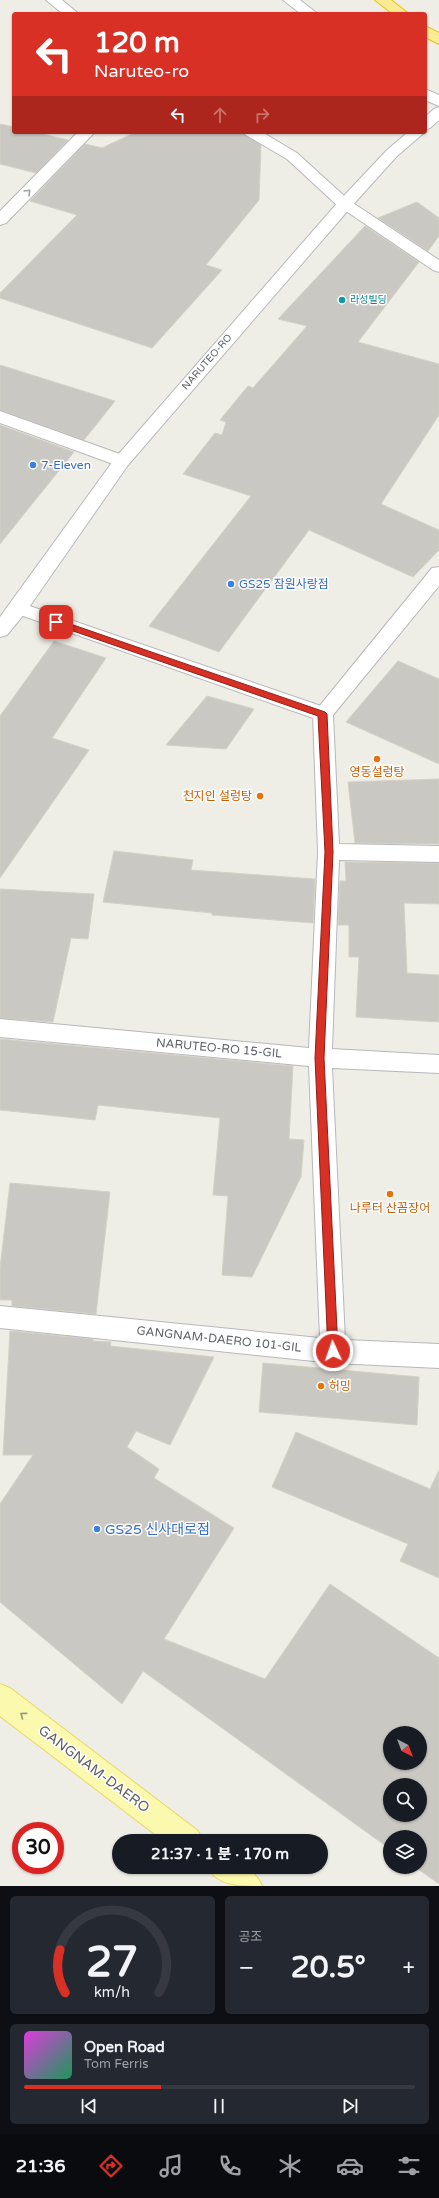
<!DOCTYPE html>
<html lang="ko">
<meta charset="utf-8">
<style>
:root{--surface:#171b24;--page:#242831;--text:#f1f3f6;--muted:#9ea1a6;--line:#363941;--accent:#d93025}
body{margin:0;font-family:"Varela Round","Noto Sans KR",sans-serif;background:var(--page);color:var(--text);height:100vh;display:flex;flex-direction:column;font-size:15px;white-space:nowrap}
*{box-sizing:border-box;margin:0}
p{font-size:13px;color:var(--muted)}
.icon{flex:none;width:22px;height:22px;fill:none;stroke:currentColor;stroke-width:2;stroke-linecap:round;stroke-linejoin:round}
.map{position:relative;height:1886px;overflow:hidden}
.panel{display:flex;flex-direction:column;gap:10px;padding:10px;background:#0d0f14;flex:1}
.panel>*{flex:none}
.banner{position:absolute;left:12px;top:12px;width:415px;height:122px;border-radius:4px;box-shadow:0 1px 3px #0004;background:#d93025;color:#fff;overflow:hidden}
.needle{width:26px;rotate:138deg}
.controls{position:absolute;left:383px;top:1726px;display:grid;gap:8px}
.controls a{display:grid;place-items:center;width:44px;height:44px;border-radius:50%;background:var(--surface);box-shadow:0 1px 3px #0004;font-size:20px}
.speed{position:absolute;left:12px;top:1822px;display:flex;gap:8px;font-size:20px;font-weight:700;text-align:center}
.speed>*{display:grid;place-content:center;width:52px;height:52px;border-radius:50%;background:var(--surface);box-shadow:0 1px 3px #0004;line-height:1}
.speed .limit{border:6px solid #d22;background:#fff;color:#111}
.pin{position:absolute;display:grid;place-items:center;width:34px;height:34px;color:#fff;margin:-17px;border-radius:8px;box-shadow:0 2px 6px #0006}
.me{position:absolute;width:44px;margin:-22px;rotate:357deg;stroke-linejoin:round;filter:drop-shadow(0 0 3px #0008)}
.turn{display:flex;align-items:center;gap:14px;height:84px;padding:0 16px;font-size:18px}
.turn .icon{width:52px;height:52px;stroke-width:2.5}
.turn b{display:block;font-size:28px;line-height:34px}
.lanes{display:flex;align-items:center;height:38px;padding:0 16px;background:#0003;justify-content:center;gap:20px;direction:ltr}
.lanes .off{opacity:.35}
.big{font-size:30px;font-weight:800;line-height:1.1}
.panel .tile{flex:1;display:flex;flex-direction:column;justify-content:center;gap:6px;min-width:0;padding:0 14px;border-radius:6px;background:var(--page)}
.panel .dial{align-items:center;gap:0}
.dial svg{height:104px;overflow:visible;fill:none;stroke:var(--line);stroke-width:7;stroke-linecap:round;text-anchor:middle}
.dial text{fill:var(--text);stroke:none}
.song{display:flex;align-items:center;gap:12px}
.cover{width:48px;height:48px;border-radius:6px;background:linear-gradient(135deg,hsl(300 70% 55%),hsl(150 70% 35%))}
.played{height:4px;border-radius:2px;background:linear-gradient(90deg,var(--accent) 35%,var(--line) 35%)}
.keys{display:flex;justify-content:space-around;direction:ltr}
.heat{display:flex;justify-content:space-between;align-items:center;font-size:22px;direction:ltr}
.panel .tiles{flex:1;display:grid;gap:10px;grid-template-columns:1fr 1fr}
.tile:last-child{grid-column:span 2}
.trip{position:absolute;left:112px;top:1834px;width:216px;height:40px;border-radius:20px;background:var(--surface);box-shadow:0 1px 3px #0004;font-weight:800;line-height:40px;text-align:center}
.tabs{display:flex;height:64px;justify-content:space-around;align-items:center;background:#090b0e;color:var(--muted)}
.tabs .icon{width:28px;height:28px}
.tabs .on{color:var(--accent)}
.tabs b{font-size:18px;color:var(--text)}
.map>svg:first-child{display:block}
.building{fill:#cac8c2;stroke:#d4d1c4;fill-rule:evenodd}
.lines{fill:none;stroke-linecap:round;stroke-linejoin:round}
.lane-casing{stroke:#b6b7bc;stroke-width:2}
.street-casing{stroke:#b6b7bc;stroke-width:2}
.secondary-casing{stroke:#b7b9bf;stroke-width:2}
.primary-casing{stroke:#ebd662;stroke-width:2}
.highway-casing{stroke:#ebc10a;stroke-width:2}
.lane{fill:#fff;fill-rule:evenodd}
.street{fill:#fff;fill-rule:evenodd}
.secondary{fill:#fff;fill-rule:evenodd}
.primary{fill:#fbf9ae;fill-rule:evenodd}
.highway{fill:#f8eb94;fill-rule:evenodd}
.oneway{stroke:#9ea0a3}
.oneway2{stroke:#94967f}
.route{fill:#d93025;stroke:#8d1f18}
.culture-dot{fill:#0f9aa8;stroke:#fff;stroke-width:1.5}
.shop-dot{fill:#3f7fe0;stroke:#fff;stroke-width:1.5}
.food-dot{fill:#e8710a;stroke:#fff;stroke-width:1.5}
.labels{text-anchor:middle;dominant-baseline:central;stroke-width:3;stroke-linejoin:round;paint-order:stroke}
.far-culture-label{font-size:10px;fill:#0d838f;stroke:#fff;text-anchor:start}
.far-street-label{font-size:10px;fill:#5d6065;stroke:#fff}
.shop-label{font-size:12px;fill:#366cbe;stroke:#fff;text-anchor:start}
.food-label{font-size:12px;fill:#c56008;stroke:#fff}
.street-label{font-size:12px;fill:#5d6065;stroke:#fff}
.near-shop-label{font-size:14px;fill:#366cbe;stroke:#fff;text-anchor:start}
.near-street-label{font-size:14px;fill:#5d6065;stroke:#fff}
</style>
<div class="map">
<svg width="439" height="1886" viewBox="0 0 439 1886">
<rect width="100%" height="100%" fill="#efeee6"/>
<path class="building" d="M0,124L14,127V132H34L68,140L36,173L0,164Z
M136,132H242L261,145L259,200L206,265L222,270L152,348L0,298V293L77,215L30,201L85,144L102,148Z
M417,202L439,218V236L428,251L378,218Z
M365,226L419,262L358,342L439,364V415L381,504L439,530V550L413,577L309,530L219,652L149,626L251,496L183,474L215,433L222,435L226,422L220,420L248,386L253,388L307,326L278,319Z
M0,365L115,401L84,440L0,410Z
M0,425L74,452L0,544Z
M54,641L106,658L52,738L89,750L0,878V716Z
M398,661L439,679V764L346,722Z
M207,696L254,709L226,749L166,745Z
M439,779V844L355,843L348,782Z
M114,851L193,860L191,870L315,879L313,923L212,915V913L103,902Z
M345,862L439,863V904L404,903L407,973L439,975V1022L356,1017L359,957H349V925H338L340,881H346Z
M0,889L94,894L88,939L71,938L53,1022L0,1018Z
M0,1039L293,1066L289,1139L304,1140L301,1177L252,1277L222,1275L228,1196L213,1195L220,1118L98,1105L95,1120L0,1110Z
M10,1183L110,1192L96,1314L12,1306V1300H0V1268Z
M10,1331L93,1339V1341L111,1342L110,1346L214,1357L170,1445L136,1431L127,1447L159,1469L154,1478L234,1528L164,1639L265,1679L330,1584L439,1658V1884L415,1867H420V1837H390V1849L143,1671L122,1704L0,1602V1504L33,1455H3ZM390,1733H420V1763H390ZM390,1785H420V1815H390Z
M263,1363L419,1377L417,1425L259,1412Z
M296,1432L430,1489L439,1470V1578L400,1561L408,1544L272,1487Z"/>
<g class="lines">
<defs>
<path id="lane" d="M345,199L350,201L439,260V272L433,270L340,207L337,204L340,201Z
M18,602L330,709L333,714L330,719L323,721L316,719L12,612L9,608L12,604Z"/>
<path id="street" d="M46,0H62L79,14H63Z
M283,0H300L318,14H301Z
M425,89L439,95V106L425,100Z
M78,132H95L6,223L0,225V211Z
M243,132H262L297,153L353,204L351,207H339L287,159L246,135Z
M0,411L128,457L131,461L128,465L122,467L116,465L0,423Z
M439,567V586L333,715L339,844L439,846V862L339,860L332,1049L439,1055V1073L332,1068L345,1340L439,1344V1368L333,1363L0,1328V1306L320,1338L309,1066L0,1037V1019L309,1048L318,852L313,714L432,568Z"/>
<path id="secondary" d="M439,107V120L430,128L425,130V117L434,109Z
M408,132H425L397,156L351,207L128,465L25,613L7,635L0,637V617L116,457L339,201L387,150Z"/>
<path id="primary" d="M0,1684L10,1688L198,1831L203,1841H164L0,1716Z
M207,1867C231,1867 251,1860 262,1886C238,1886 218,1886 207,1867Z"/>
<path id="highway" d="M375,0H391L409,14H393Z
M425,26L439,33V44L425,37Z"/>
</defs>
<use href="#lane" class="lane-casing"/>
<use href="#street" class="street-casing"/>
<use href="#secondary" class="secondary-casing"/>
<use href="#primary" class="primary-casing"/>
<use href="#highway" class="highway-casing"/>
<use href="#lane" class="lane"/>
<use href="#street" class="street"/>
<use href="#secondary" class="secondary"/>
<use href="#primary" class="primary"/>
<use href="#highway" class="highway"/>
</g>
<defs><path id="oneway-chevron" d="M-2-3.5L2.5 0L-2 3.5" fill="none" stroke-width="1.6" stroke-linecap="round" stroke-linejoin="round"/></defs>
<use class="oneway" href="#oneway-chevron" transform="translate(28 192) rotate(-45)"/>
<use class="oneway2" href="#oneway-chevron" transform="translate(23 1715) rotate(-143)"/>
<path class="route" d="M56,619L325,712L327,714L333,852L324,1058L338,1351L337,1354H329L328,1351L315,1058L325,852L318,716L53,624L52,622Z"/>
<circle class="culture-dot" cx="342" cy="300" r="4"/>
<g class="shop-dot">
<circle cx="33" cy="465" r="4"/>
<circle cx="231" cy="584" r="4"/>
<circle cx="97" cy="1529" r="4"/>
</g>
<g class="food-dot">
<circle cx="377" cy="759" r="4"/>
<circle cx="260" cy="796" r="4"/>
<circle cx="390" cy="1194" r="4"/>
<circle cx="321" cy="1386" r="4"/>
</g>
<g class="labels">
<g class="far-culture-label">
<text x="350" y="300">라성빌딩</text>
</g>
<g class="far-street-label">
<text transform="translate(207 362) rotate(-49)">NARUTEO-RO</text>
</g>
<g class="shop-label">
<text x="41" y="465">7-Eleven</text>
<text x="239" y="584">GS25 잠원사랑점</text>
</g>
<g class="food-label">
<text x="377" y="772">영동설렁탕</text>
<text x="252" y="796" text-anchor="end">천지인 설렁탕</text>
<text x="390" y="1208">나루터 산꼼장어</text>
<text x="329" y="1386" text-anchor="start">허밍</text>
</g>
<g class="street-label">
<text transform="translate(219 1048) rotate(5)">NARUTEO-RO 15-GIL</text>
<text transform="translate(219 1339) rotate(6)">GANGNAM-DAERO 101-GIL</text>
</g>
<g class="near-shop-label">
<text x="105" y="1529">GS25 신사대로점</text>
</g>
<g class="near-street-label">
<text transform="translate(94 1769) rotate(37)">GANGNAM-DAERO</text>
</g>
</g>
</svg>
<div class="controls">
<a><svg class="needle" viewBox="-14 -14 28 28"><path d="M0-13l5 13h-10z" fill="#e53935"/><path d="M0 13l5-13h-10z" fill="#9ea1a6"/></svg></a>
<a><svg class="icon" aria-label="search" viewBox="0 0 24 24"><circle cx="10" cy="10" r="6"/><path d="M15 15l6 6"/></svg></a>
<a><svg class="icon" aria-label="layers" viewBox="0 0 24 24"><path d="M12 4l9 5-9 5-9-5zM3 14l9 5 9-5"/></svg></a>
</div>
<div class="speed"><div class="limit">30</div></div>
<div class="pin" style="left:56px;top:622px;background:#d93025"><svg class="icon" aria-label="arrive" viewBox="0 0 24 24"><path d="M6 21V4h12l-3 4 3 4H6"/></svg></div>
<svg class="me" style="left:333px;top:1351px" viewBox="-20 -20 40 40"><circle r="17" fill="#d93025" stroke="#fff" stroke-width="3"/><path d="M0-11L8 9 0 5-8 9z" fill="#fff"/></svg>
<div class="trip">21:37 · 1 분 · 170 m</div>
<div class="banner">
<div class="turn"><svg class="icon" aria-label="left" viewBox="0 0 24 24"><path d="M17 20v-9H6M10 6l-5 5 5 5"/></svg><div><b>120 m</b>Naruteo-ro</div></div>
<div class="lanes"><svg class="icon" aria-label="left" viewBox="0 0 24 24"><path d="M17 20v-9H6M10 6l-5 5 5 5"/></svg><svg class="icon off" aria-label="ahead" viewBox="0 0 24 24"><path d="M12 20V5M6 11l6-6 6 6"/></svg><svg class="icon off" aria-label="right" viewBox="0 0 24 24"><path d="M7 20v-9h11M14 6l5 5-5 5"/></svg></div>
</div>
</div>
<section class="panel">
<div class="tiles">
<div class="tile dial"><svg viewBox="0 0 100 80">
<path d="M14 69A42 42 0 1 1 86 69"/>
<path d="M14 69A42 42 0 0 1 10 36" stroke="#d93025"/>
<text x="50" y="56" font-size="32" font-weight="700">27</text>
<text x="50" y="72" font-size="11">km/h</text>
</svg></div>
<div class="tile"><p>공조</p>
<div class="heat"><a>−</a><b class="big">20.5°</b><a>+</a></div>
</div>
<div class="tile">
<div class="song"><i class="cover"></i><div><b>Open Road</b><p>Tom Ferris</p></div></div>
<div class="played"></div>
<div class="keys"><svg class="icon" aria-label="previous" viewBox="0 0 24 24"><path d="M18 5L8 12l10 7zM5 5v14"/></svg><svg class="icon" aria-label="pause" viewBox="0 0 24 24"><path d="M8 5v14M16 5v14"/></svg><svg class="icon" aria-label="next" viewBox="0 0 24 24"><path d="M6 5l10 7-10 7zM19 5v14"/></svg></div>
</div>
</div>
</section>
<nav class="tabs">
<b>21:36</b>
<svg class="icon on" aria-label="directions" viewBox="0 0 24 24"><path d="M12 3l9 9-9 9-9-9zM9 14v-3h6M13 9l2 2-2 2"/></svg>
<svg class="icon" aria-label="music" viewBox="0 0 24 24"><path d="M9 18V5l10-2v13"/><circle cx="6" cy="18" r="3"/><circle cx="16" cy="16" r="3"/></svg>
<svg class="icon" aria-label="phone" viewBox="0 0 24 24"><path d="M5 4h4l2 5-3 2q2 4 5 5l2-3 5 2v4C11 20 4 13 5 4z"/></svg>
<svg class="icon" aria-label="climate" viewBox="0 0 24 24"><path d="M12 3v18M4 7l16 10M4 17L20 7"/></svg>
<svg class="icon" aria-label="car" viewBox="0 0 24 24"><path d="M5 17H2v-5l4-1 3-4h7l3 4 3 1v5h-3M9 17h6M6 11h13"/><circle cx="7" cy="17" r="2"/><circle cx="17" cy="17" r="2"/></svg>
<svg class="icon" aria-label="filters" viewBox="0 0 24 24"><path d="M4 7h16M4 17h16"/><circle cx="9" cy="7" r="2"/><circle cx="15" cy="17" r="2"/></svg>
</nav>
